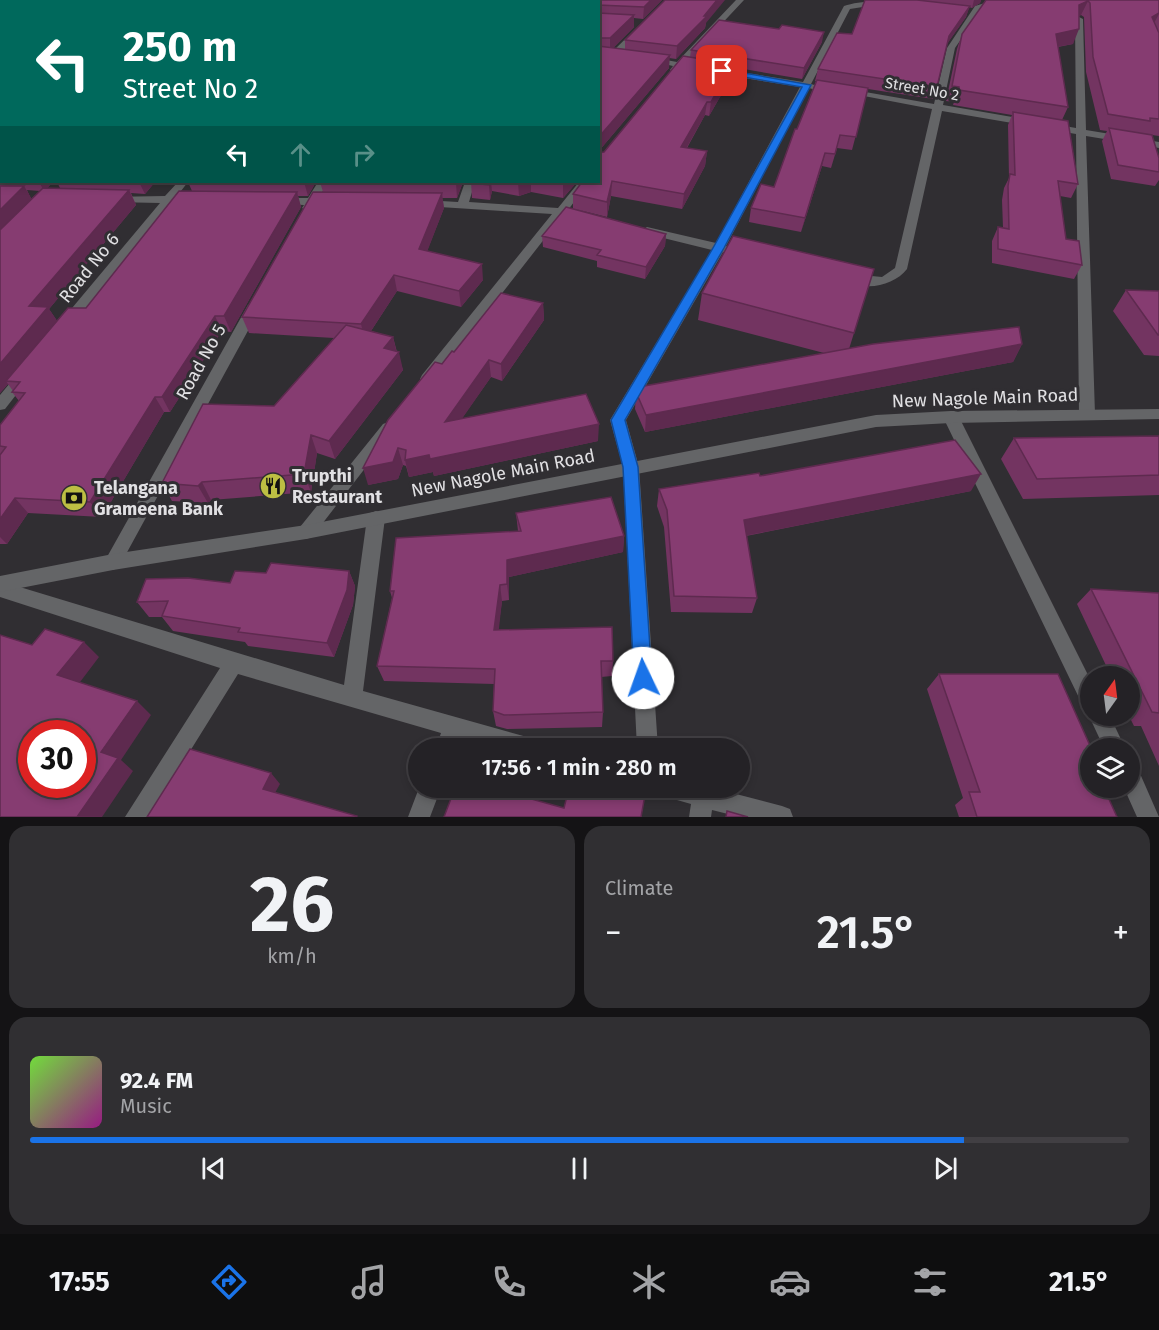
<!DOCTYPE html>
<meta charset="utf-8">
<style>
:root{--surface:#242226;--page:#302f32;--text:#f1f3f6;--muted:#a3a4a7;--line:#413f43;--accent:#1a73e8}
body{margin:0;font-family:"Fira Sans",sans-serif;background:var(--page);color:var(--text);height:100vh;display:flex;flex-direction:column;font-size:22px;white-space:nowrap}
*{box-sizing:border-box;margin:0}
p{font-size:20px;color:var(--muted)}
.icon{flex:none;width:33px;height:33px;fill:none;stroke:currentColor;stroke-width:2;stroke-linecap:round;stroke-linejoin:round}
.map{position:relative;height:817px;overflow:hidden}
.side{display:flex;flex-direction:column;gap:9px;padding:9px;background:#141315;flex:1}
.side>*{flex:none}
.hud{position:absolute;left:0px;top:0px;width:600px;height:183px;box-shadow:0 3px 9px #0003,0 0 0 2px var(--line);background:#00695c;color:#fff;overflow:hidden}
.needle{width:39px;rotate:14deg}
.tools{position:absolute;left:1080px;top:666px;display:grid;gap:12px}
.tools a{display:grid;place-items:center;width:60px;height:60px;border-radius:50%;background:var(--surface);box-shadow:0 3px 9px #0003,0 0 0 2px var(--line);font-size:30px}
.speed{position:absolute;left:18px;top:720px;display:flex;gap:12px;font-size:30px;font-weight:700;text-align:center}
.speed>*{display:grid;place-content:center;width:78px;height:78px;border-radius:50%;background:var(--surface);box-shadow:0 3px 9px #0003,0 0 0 2px var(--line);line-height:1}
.speed .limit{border:9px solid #d22;background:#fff;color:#111}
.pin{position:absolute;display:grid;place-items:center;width:51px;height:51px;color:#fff;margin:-26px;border-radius:12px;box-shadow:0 3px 9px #0006}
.me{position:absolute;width:66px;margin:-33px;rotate:357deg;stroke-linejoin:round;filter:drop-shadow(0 0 4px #0008)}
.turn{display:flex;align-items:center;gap:21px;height:126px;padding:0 24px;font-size:27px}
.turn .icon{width:78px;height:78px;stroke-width:2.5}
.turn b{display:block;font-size:42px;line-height:51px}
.lanes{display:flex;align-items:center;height:57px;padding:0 24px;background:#0003;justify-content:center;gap:30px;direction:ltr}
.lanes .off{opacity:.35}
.big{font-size:45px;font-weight:600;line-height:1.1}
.side .widget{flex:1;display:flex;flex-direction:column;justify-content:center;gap:9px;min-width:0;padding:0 21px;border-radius:18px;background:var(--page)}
.side .dial{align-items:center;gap:0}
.dial b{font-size:78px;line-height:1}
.song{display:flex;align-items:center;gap:18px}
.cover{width:72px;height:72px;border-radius:9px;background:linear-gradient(135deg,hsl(100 70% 55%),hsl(310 70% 35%))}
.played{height:6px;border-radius:3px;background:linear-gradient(90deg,var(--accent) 85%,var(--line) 85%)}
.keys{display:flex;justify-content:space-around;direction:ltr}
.heat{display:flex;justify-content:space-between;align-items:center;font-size:33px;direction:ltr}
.side .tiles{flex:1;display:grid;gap:9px;grid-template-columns:1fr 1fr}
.widget:last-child{grid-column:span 2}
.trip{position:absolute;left:408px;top:738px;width:342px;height:60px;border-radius:30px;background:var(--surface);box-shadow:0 3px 9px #0003,0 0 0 2px var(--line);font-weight:600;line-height:60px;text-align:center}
.tab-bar{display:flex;height:96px;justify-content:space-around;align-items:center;background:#0e0e0f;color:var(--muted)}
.tab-bar .icon{width:42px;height:42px}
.tab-bar .current{color:var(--accent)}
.tab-bar b{font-size:27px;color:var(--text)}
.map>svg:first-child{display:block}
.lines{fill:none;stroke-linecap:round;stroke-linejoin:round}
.minor{fill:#646567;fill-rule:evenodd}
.tertiary{fill:#646567;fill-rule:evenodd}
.wall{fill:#733461;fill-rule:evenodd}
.shaded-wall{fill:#5e2a4f}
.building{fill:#863c71;stroke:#5e2a4f;stroke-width:1.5;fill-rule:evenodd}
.route{fill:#1a73e8;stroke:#114b97;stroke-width:1.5}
.labels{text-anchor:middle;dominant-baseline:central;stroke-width:6;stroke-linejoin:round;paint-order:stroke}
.far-street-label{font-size:15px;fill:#e1e0e3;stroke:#302e32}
.street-label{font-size:18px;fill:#e1e0e3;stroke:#302e32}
.poi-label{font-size:18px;font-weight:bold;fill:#e1e0e3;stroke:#302e32;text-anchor:start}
</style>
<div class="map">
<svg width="1159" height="817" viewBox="0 0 1159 817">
<rect width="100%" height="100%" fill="#302e32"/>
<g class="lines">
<path class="minor" d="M520,0H528L520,2Z
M665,0H673L617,57H611V53Z
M736,0H744L685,63L803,82L844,6C856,2 876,0 888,3L850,9L811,84L821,87L816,90L809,88L726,246L747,250L749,253L743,257L723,252L626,420L639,467L658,748H637L623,467L610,420L712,250L643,233L641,231L647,227L716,243L800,87L681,68L674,73L670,70L673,66L646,60L650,57L677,62Z
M995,0H1003V2L981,10L955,48L943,105L1076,128L1075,19L1079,17L1083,19L1086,130L1159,142V148L1086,136L1095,414L1087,419L1079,414L1076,134L942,111L907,269C894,286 862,293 845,278L851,274L882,277L895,268L932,109L843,92L848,89L934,104L947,48L975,6Z
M178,182H188L177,196L194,198V202L172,203L72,326H62L60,323L62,320L160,203L112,202L108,201V197L165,196Z
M318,182H328L319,198L332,200V204L315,205L308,211L302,208L304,205L280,204L274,201L280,198H308Z
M465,182H475L469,202L558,208L579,182H589L568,210L583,214V218L563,215L432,383H422L420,379L422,375L552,214L424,206L418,203L424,200L458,202Z
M255,301L262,305L119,567L113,570L107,567L104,562L107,557L248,305Z
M25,369L30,371L32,374L30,377L5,409L0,410V395L20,371Z
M951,411L959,417L1090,679V709L1083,706L943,417Z
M388,422L393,424L396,428L393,432L312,537L306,539L300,537L297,532L300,527L383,424Z
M376,511L382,513L385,518L363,691L527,737L535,740L537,748H492L460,739L456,748H436L441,733L238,674L149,817H125L220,668L0,597V581L344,685L367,518L370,513Z
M1090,712V716H1110L1125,748H1104L1089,716Z
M1130,766L1138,769L1159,817H1137L1124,788H1130Z
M419,788H441L430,817H408Z
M660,788H713L782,806L790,809L793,817H740L712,810L711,817H689L691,804L663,796Z"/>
<path class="tertiary" d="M1159,409V419L951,423L876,427L306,539L113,570L0,592V576L113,554L306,525L876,415L951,411Z"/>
</g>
<path class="wall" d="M0,0L2,2V182H53L47,188H60L57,182H155L145,194L131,193L136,205L49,309L57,321L86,308L192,191L188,182H316L308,196H298L301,207L231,332L222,331L170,412H164L102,517L28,513L7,544H0V425L19,401L12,392L13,391L8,384L0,393ZM27,190L40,191L31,199Z
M662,0L643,19L634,18V27L613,48L625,49V40L706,23L705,28L676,59L669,58V68L598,152V2Z
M865,0H981L980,3L972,8L969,7L966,17L946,45L937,87L933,99L868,89L852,150L837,148L831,168L822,166L801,232L749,222L751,208L774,187L816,81H815L818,69L852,34Z
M986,0H1159V136L1152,135L1159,158V180L1155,186L1111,179L1102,141L1107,131L1100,130L1086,72L1084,17L1081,15L1079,16L1073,44L1058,47L1068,107L1062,120L1078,184L1071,198L1060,196L1066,239L1082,265L1074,279L992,263V241L998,227L1003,228L1002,200L1004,188L1009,178L1008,125L1012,115L953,105L954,102L946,101L957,49L962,34Z
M822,42L802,79L732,67L731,78L709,116L705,115L687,148L707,151L705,166L682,209L611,196L607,217L575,209L666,234L665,246L645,279L597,267V261L543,247L542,236L573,209V194L604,152L690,57L691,50Z
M320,182H463L457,198H442L444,208L427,251L483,280L461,307L397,291L371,331L393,337L397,352L403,370L335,459L317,453L311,492L211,500L208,503L172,501L162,483L274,406L334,338L249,333L242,317L323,192Z
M471,182H577L563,198L531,192L519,196L492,191L490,200L472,198Z
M1126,290L1159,291V356L1144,355L1113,311Z
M702,293L854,333L849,349L1022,344L1013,362L645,432L635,409L636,392L824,353L698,320Z
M543,303L544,320L502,381L491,377L462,418L598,441L434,476L433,472L409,477L406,466L403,465L398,479L368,485L442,364L454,352Z
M1159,436V495L1023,499L1001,459L1014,438Z
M760,476L971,491L746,536L757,598L752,613L671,612L664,527L657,506L659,489Z
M516,513L624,536L623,552L509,577V600L502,601L498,630L613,661L612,676L601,677L603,712L602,727L507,729L496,726L493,711L494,684L384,681L377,666L392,598L390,591L518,531Z
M349,571L355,586L353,605L334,657L248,646L245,642L173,631L162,617H149L137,602L230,583L266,573Z
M1091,589L1159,593V766L1141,726H1134L1129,716L1130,676H1111L1077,604Z
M939,674L1090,788L1117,817H959L955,805L963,798L927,689Z"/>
<path class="shaded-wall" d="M651,0H662L643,19L644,7Z
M717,0H725L706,23L705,28L676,59L677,46Z
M974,0H981L980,3L972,8Z
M1088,1L1081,15L1073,19L1079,5Z
M970,6L966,17L945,47L949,36Z
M1159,13V14L1152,27V17Z
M634,15V27L610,51V38Z
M1079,29L1073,44L1050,48L1056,34Z
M824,32L822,42L802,79L804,68Z
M670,55L669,68L598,152V138Z
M733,64L731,78L709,116L711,102Z
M707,102L705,115L679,161L681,147Z
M707,151L705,166L682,209L684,194Z
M825,153L822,166L801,232L805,218Z
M612,181L611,196L607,217V202Z
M39,182H53L44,191Z
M139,182H155L145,194Z
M304,182H316L308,196Z
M456,182H463L457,198L456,183Z
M490,182H491L492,191L490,200L489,185Z
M518,182H531V192L519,196Z
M564,182H577L563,198V184Z
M24,186L33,201L0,234V210Z
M129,190L136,205L49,309L58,322L6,381L8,384L0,393V364L29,306Z
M297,192L301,207L231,332L224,316Z
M442,193L444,208L422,265L419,249Z
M666,234L665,246L645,279L646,267Z
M482,264L483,280L461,307L459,291Z
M394,275L397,291L365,340L361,324Z
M543,303L544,320L502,381L501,364Z
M215,316L222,331L170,412L162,397Z
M393,337L397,354L384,348Z
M1022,344L1013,362L645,432L646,415Z
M399,352L403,370L335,459L329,441Z
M489,360L491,377L448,439L445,422Z
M155,397L164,412L102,517L90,502Z
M599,424L598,441L434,476L433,472L409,477L405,460Z
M311,435L317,453L311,492L304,474Z
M398,448L403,465L398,479L368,485L363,468Z
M981,474L971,491L739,537L744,520Z
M202,482L211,500L208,503L198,486Z
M15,498L28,513L7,544L0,537V519Z
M624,536L623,552L509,577V600L507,584V560Z
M349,571L355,586L353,605L334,657L327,643Z
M500,585L502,601L497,646L494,630Z
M84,642L99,657L74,690L57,675Z
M137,701L151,715L121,760L133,771L102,817H77L101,752Z
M271,773L280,784L271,800L263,789Z"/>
<path class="building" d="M0,0H509V2H2V109H0Z
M574,0H651L644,7L598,5V2H574Z
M665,0H717L704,16H707L677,46L625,40Z
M865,0H917L970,6L949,36L937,87L818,69L837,33L852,34Z
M986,0H1159V13L1152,17L1159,33V119L1150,118V121L1108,114L1093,57L1090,3L1088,1L1079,5V29L1056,34L1068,107L959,90V87L952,86L962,34Z
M598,13L634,15L610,38H598Z
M719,20L779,29L782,25L824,32L804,68L691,50Z
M598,46L670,55L598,138Z
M683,56L733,64L711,102H707L681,147L707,151L684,194L612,181L607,202L573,194L582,182H598V153L604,152Z
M817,80L868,88L856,137L840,135L835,154L825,153L805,218L751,208L761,184L774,187L795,129H797Z
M1013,112L1068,121L1078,184L1058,181L1066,239L1079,241L1082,265L998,249V227L1009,229L1008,186L1010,174L1015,175Z
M2,119V175H0V120Z
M1109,128L1152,135L1159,158V172L1118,165Z
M348,182H456V183Z
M471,182H490L489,185L470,183Z
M551,182H564L563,184Z
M0,186H24L0,210Z
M43,188L129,190L29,306L48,307L0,364V230Z
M179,191L297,192L224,316H215L162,397H155L90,502L15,498L0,519V455L6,447L0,446V425L25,393L12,392L20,382L6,381L68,308H86Z
M313,192L442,193L419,249L482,264L459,291L394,275L361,324L242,317Z
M566,207L666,234L646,267L597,255L601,250L542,236Z
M733,236L874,269L854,333L702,293Z
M1126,290L1159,291V335H1158Z
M501,293L543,303L501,364L489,360L445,422L586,394L599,424L430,459L429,455L405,460L406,450L398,448L393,462L363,468L388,420L435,362L442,364L452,351L454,352Z
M346,325L393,337L384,348L399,352L329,441L311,435L304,474L202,482L198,486L162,483L203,404L274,406Z
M1019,327L1022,344L646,415L636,392L639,387L873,344Z
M1159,436V475L1037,479L1014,438Z
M955,440L981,474L744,520L757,598L674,596L667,510L659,489L759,473L760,476Z
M611,497L624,536L507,560V584L500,585L494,630L612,627L613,661H601L603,712L504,715L493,711L495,669L377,666L394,591H390L396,538L521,531L516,513Z
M271,563L349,571L347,590L327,643L238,632L240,628L162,616L168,601L137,602L146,579L188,578L230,583L235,571L266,573Z
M1091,589L1159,593V713L1152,712Z
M45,629L84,642L57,675L137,701L101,752L118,758L77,817H0V635L32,645ZM32,734H82V784H32Z
M939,674H1058L1091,748L1090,788H1104L1117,817H977L969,792H980Z
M190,749L271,773L263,789L357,816L356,817H147Z
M455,788H492L564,808L569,788H618L645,795L641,817H444Z
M727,811L748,817H726Z"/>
<path class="route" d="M722,69L811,85L724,248L625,420L638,467L652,678L649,684L643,687L636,684L634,678L623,467L611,420L713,248L802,87L719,73Z"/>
<defs>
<symbol id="restaurant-disc" viewBox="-11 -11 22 22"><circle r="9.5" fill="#bdbf43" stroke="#302e32"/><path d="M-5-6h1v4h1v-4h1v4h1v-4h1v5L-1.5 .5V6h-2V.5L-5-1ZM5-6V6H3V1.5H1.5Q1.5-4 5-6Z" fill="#111"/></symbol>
<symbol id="bank-disc" viewBox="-11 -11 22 22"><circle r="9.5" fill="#bdbf43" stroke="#302e32"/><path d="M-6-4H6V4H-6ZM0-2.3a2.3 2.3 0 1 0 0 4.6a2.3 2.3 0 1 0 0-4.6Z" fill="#111"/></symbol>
</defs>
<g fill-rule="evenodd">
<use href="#restaurant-disc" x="258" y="471" width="30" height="30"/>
<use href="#bank-disc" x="59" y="483" width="30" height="30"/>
</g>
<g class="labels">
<g class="far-street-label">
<text transform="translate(922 89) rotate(10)">Street No 2</text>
</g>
<g class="street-label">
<text transform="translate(89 268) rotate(-51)">Road No 6</text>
<text transform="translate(201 362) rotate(-61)">Road No 5</text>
<text transform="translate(985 398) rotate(-2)">New Nagole Main Road</text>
<text transform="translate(503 473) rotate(-11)">New Nagole Main Road</text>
</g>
<g class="poi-label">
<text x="292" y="476">Trupthi<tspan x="292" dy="21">Restaurant</tspan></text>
<text x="94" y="488">Telangana<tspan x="94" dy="21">Grameena Bank</tspan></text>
</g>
</g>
</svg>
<div class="tools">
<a><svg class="needle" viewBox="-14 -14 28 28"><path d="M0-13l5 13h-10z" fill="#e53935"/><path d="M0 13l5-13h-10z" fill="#a3a4a7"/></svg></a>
<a><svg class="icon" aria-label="layers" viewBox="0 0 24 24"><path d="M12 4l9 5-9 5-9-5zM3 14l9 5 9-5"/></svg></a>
</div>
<div class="speed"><div class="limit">30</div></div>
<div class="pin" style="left:722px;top:71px;background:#d93025"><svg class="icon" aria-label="arrive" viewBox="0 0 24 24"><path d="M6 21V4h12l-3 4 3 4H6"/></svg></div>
<svg class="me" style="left:643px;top:678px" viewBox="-20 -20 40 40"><circle r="19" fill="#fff"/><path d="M0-13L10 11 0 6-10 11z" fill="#1a73e8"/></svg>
<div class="trip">17:56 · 1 min · 280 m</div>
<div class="hud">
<div class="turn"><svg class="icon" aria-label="left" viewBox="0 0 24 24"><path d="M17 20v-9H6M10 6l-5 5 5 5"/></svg><div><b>250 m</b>Street No 2</div></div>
<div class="lanes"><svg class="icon" aria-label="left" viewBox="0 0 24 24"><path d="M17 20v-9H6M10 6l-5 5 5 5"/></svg><svg class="icon off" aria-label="ahead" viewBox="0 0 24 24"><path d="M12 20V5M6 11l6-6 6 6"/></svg><svg class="icon off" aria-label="right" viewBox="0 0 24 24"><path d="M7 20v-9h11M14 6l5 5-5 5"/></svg></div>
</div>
</div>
<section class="side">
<div class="tiles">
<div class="widget dial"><b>26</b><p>km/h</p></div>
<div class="widget"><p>Climate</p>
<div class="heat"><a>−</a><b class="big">21.5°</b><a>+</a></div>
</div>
<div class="widget">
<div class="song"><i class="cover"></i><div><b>92.4 FM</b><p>Music</p></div></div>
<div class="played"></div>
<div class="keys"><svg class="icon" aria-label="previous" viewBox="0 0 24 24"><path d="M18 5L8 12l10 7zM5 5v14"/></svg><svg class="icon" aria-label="pause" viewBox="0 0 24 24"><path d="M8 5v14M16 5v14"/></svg><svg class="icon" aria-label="next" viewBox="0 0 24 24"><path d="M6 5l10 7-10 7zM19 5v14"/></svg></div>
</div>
</div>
</section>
<nav class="tab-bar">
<b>17:55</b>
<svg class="icon current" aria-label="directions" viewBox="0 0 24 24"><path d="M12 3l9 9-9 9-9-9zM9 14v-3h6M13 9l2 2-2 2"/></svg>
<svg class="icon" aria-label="music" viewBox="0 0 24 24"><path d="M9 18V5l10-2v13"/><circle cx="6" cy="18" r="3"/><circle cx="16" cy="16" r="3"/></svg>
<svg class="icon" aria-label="phone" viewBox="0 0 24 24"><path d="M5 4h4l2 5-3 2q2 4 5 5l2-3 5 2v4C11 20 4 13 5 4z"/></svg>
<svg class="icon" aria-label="climate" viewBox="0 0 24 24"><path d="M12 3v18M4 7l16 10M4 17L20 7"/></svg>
<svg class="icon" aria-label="car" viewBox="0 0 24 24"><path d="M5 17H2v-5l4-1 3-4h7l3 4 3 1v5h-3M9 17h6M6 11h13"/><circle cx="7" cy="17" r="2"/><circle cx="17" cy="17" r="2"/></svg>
<svg class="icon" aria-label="filters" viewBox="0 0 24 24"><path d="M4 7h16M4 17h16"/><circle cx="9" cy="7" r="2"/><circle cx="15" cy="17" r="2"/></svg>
<b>21.5°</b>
</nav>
